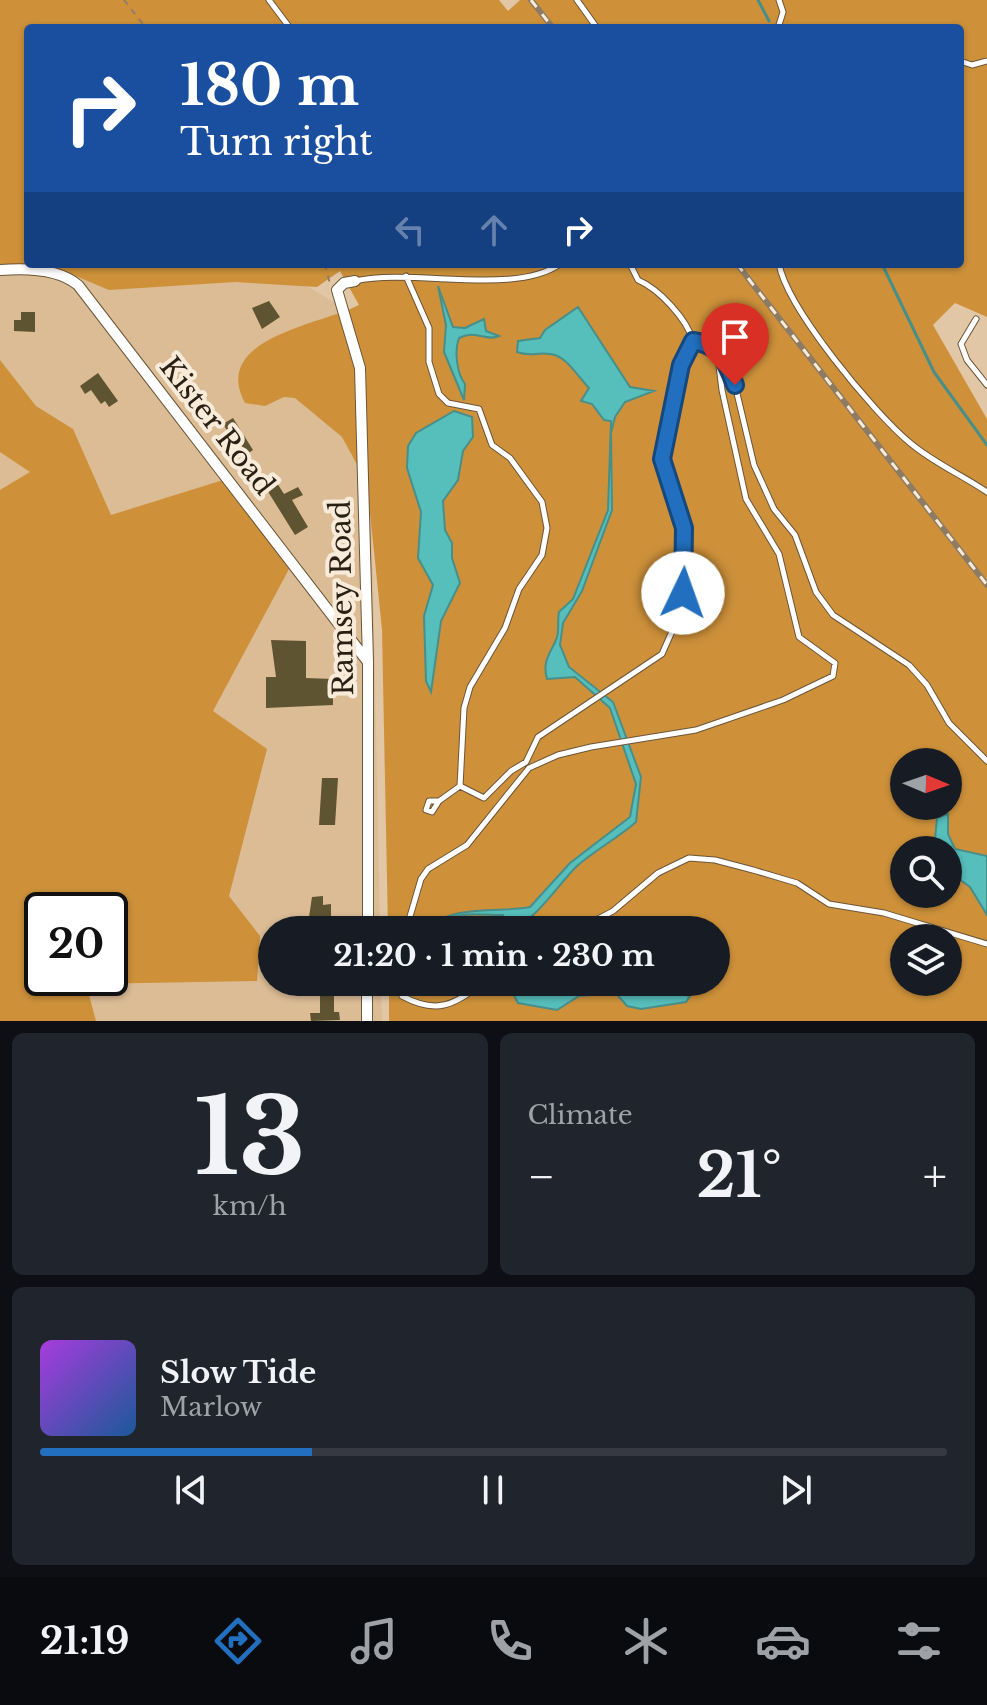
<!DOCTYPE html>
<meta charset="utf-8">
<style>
:root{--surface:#171b24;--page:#20242c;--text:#f1f3f6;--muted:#9ea1a6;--line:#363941;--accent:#216fbe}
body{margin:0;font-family:"Libre Baskerville",serif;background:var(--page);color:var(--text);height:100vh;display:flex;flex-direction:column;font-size:30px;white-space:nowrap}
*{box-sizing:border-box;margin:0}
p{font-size:26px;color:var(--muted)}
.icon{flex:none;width:44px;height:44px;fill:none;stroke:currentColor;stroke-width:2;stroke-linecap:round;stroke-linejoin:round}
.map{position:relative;height:1021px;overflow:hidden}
.side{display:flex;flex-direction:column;gap:12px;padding:12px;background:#0d0f14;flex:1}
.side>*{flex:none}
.banner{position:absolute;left:24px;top:24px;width:940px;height:244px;border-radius:8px;box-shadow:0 2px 6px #0004;background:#1a4fa0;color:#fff;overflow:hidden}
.needle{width:52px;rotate:92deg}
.tools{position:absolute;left:890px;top:748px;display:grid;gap:16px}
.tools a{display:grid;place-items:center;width:72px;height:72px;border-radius:50%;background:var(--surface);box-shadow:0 2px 6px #0004;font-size:40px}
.speed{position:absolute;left:24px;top:892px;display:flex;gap:16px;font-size:40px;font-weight:700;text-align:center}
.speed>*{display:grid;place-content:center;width:104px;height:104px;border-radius:50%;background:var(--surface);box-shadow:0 2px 6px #0004;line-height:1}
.speed .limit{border:4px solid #111;border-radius:12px;background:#fff;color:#111}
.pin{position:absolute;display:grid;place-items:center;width:68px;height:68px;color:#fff;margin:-82px -34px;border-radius:50% 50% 50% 0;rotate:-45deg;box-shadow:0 0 8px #0007}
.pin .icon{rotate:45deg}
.me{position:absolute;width:88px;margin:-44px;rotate:3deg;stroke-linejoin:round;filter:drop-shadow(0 0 6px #0008)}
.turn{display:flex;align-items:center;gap:28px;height:168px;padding:0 24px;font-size:36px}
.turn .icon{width:104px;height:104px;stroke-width:2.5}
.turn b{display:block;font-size:56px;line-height:68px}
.lanes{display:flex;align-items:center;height:76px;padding:0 24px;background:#0003;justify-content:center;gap:40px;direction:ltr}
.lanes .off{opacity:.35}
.big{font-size:60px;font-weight:800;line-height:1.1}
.side .tile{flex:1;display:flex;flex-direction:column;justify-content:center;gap:12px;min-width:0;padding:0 28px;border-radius:12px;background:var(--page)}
.side .dial{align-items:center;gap:0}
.dial b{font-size:104px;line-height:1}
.song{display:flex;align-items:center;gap:24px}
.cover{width:96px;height:96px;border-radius:12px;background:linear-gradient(135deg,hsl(280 70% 55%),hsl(210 70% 35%))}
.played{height:8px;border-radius:4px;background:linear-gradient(90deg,var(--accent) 30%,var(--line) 30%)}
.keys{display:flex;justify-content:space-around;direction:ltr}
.heat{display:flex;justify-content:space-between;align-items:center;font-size:44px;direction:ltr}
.side .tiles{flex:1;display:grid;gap:12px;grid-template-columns:1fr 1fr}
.tile:last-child{grid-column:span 2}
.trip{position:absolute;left:258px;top:916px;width:472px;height:80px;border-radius:40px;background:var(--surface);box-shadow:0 2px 6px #0004;font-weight:800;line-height:80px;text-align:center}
.menu{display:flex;height:128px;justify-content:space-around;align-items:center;background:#090b0e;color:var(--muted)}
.menu .icon{width:56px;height:56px}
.menu .selected{color:var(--accent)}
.menu b{font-size:36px;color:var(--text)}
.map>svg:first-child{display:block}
.built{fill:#dbbc95;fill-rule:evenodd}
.green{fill:#ce913a;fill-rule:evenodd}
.water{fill:#56bebb;stroke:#488e89;stroke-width:2}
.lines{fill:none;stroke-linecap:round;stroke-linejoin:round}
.stream{stroke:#488e89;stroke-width:3}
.building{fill:#5f5431}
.service-casing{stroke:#6c5538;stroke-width:7}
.minor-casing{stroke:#6c5538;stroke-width:12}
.path{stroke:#917e66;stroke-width:2;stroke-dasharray:6 6;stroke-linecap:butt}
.service{stroke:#fff;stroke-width:5}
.minor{stroke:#fff;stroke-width:10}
.rail-casing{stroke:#8e7b64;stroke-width:6}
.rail{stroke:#f8ebda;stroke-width:3;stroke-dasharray:9;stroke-linecap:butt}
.route-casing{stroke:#15487c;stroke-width:20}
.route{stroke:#216fbe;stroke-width:14}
.labels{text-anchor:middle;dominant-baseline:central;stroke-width:8;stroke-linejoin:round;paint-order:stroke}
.street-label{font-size:28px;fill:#291f13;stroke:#f8ebda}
</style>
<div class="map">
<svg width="987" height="1021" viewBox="0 0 987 1021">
<rect width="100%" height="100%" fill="#e2c7a7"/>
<path class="built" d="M0,252L28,264L276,268L368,322L380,930H272V982H381L382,1021H0ZM42,910H110V978H42Z"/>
<path class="green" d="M0,0H499L508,11L520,0H987V317L955,303L933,325L987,419V1021H389V982H716V930H388L382,630L367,483L342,437L295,398L284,397L265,406L245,403C210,338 320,325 359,305L340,271L317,287L235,282L109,290L71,274L0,273ZM28,28H960V264H28ZM904,762H948V806H904ZM904,850H948V894H904ZM904,938H948V982H904Z
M0,360L36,406L73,429L111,515L223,480L289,569L213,711L267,749L229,896L260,936L257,981L86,984L96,1021H0V490L30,472L0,452ZM42,910H110V978H42Z"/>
<path class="water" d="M438,286L453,327L465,328L484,319L486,331L499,336C485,342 477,329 459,338C454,351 457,374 465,384L464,400L444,352L446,325Z
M578,307L630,387L654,391L625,402L615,417L611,433L612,510L582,591L563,623L560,645L569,667L613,702L641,777L636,822C618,838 595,850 577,866C558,884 530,930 504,930L503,915C486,915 465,912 448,919C435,924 434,930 418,930L430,928C451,904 502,913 530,907L570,863L630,817L636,784L610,708L575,677L547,679C542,661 550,654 556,640C560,632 557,620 559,612L573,599L608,510L611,421L604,420L592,404L581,401L589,388C578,377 566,355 550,354C537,352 530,357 517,352L518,341L540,338L545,330Z
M454,411L472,417L473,437L463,451L458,480L443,501L445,530L452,543V558L460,583L441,621L431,692L426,681L424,616L433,585L418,558L421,512L407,468L408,446L416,433Z
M948,814V834L955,849L987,856V915L970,887L948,871V850H934L937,818Z
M507,982H516L518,987L527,991L563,982H616L626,995L661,990L690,996L686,1002L641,1009L627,1006L609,985L599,987L592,995L579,996L557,1010L518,1003Z"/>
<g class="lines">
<path class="stream" d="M758,0L769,21
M882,264L934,372L987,445"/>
</g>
<path class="building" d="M269,301L280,317L262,329L252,308Z
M21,312H35V332L14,331V320H21Z
M98,373L118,401L109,407L105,401L101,404L91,390L85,394L80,386Z
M233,418L253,450L247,454L241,445L235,449L231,443L234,441L223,424Z
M277,483L284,494L298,487L303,495L292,500L308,527L295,535L267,490Z
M271,640L306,641V678L333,679V705L266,708V677H276Z
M322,778H338L335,825H319Z
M323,896V905L331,904V930H318V917H309L312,897Z
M320,984H334V1012H339L340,1020L311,1021L310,1013H320Z"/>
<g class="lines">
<defs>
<path id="service" d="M269,0L290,28
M577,0L597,28
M778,28L783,12L779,0
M960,61L972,65L987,61
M630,264L638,280C659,289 687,319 693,341L709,343L726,362L735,385L754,465L774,509L795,535L816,592L833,615L909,665L927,685L949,723L987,761
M779,264C787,308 873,412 909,442C932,462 962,475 987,492
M406,276L429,328V362L439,394L448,403L479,409L492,445L510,458L542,502L547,528L542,555L519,589L505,628L470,687L464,708L460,786
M355,281C413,268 515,296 560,264
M976,319L961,344L967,360L987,385
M439,801H429L426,810L432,812L439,801L460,786L484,798L511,771L526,762L538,737L662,654L678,618L686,561L684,528L662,459L681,365L693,341
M406,930L421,879L428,869L467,845L529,768L558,755L591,747L696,730L783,700L833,676L835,663L799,637L779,554L746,499L722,390L717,350
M577,930L613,911L658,873L689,858L715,860L753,870L797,883L829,904L884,913L987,944
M398,982L402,996C437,1015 454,1005 484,982"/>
<path id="minor" d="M0,270C25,268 58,268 78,285L368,662
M355,281L344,283L337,290L360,368L368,662V930
M367,1021V982"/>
</defs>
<use href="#service" class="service-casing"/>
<use href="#minor" class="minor-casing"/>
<path class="path" d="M124,0L146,28
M325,264L330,284
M429,264H450"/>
<use href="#service" class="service"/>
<use href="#minor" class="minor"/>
<defs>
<path id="rail" d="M531,0L553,28
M737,264L987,585"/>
</defs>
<use href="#rail" class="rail-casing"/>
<use href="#rail" class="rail"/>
</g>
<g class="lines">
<defs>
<path id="route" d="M683,593L684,528L662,459L681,365L693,341C720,345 726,361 735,385"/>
</defs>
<use href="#route" class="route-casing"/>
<use href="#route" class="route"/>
</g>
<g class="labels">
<g class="street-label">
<text transform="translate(217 426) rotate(52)">Kister Road</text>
<text transform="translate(342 598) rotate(-91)">Ramsey Road</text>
</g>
</g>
</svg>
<div class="tools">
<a><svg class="needle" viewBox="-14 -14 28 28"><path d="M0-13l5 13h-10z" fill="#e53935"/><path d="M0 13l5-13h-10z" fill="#9ea1a6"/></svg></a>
<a><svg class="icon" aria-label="search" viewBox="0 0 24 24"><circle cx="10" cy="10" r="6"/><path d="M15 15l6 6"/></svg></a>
<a><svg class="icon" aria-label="layers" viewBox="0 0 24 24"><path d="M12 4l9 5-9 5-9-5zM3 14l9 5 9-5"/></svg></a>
</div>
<div class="speed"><div class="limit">20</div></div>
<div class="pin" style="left:735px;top:385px;background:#d93025"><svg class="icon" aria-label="arrive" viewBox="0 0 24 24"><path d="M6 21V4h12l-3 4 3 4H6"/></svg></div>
<svg class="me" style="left:683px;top:593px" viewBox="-20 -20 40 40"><circle r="19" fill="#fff"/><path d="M0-13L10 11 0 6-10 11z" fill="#216fbe"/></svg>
<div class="trip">21:20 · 1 min · 230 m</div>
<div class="banner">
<div class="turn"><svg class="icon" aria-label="right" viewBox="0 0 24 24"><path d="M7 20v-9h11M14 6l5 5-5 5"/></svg><div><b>180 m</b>Turn right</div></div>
<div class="lanes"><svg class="icon off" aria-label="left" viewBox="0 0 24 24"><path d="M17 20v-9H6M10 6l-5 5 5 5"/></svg><svg class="icon off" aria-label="ahead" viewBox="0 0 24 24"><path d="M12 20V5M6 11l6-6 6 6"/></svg><svg class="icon" aria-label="right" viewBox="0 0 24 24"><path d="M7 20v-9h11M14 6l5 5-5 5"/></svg></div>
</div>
</div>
<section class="side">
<div class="tiles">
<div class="tile dial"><b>13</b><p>km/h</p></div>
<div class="tile"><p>Climate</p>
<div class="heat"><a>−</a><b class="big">21°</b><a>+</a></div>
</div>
<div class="tile">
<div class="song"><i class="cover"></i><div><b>Slow Tide</b><p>Marlow</p></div></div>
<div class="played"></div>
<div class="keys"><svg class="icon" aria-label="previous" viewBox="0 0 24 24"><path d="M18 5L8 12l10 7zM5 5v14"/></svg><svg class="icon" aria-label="pause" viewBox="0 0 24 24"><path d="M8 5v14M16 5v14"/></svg><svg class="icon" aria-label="next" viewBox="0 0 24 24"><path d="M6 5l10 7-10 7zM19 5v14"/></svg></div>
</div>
</div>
</section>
<nav class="menu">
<b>21:19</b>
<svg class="icon selected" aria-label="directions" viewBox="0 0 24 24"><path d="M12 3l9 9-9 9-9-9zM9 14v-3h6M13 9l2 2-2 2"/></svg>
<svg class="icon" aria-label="music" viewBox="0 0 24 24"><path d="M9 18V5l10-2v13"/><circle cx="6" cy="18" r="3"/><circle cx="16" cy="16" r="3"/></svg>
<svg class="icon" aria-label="phone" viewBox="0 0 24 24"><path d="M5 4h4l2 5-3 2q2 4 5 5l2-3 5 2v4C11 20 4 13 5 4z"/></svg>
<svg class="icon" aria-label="climate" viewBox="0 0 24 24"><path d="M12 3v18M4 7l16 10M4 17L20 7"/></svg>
<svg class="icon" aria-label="car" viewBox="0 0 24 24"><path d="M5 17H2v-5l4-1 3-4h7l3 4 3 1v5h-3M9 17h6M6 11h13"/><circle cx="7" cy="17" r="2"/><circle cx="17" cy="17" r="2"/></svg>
<svg class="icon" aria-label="filters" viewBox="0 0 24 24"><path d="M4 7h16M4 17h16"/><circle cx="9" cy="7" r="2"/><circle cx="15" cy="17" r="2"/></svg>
</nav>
